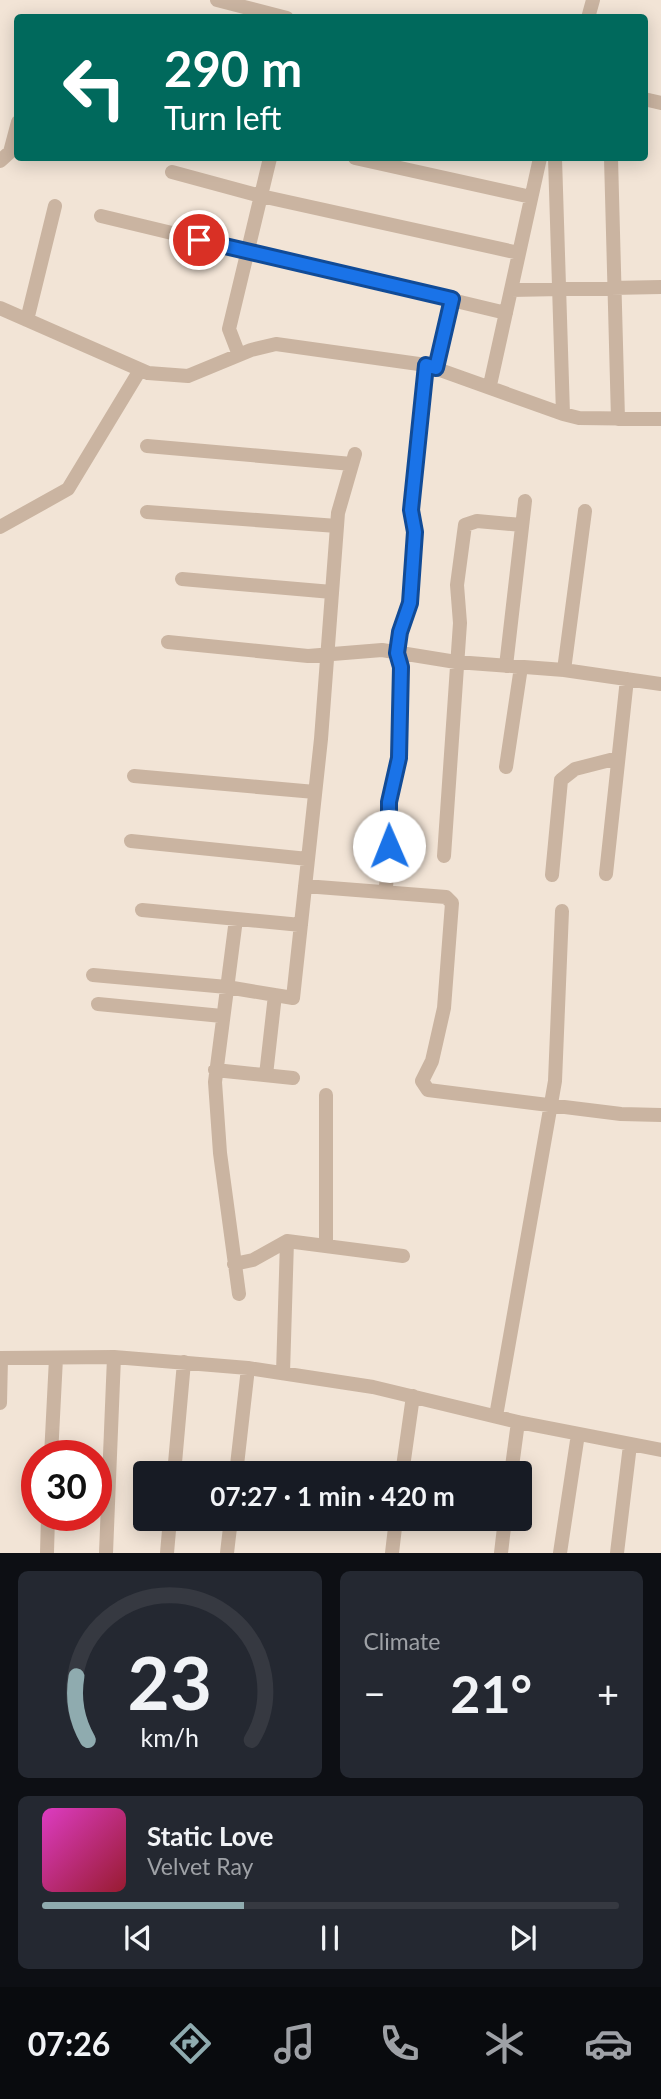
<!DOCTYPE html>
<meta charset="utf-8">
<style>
:root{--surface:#171b24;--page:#242831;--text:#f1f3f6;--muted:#9ea1a6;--line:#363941;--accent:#8fabaf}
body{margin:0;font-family:Lato,sans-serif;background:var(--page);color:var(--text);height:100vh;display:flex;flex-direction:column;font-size:26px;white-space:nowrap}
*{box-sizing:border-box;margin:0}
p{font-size:23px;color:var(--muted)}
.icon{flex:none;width:38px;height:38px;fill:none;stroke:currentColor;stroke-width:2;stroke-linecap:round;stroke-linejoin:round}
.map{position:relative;height:1553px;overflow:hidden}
.details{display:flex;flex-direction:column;gap:18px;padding:18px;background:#0d0f14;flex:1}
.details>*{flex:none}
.banner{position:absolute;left:14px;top:14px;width:634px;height:147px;border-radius:7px;box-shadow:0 4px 18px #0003;background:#00695c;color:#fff;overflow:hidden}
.speed{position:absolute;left:21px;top:1440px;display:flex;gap:14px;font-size:35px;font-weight:700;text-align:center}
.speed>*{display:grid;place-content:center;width:91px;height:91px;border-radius:50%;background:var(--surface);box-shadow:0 4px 18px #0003;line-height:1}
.speed .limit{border:10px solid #d22;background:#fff;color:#111}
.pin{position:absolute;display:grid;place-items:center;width:60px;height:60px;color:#fff;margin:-30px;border:4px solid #fff;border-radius:50%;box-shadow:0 2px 7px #0007}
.me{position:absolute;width:77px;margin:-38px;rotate:359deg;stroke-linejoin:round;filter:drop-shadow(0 0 5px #0008)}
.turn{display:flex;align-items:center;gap:24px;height:147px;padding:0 35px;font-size:32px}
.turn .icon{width:91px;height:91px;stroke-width:2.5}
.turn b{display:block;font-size:49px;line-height:60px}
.big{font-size:52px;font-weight:700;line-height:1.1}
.details .tile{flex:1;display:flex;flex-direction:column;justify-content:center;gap:10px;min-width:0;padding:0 24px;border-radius:10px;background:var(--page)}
.details .dial{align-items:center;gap:0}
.dial svg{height:182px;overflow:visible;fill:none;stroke:var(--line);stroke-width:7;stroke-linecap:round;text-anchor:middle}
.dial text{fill:var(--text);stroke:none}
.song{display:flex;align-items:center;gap:21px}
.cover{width:84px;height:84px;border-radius:10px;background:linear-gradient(135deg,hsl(310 70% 55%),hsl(350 70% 35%))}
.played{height:7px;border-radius:4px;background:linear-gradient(90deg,var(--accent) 35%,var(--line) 35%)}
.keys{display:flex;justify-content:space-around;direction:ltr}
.heat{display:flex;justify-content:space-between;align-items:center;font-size:38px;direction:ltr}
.details .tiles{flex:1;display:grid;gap:18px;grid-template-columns:1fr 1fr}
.tile:last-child{grid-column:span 2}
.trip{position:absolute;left:133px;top:1461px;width:399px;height:70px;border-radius:7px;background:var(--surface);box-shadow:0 4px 18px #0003;font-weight:700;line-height:70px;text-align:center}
.menu{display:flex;height:112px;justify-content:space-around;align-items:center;background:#090b0e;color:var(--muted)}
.menu .icon{width:49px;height:49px}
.menu .active{color:var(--accent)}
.menu b{font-size:32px;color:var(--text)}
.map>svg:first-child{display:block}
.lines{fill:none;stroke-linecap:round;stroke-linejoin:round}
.street{stroke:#cab4a1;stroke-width:14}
.route-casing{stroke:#114b97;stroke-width:18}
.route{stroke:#1a73e8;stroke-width:12}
</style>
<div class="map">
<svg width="661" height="1553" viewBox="0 0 661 1553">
<rect width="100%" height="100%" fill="#f2e4d6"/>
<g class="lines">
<path class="street" d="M217,0L287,18
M588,18L593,0
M644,99L661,103
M355,158L531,197
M555,158L563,414
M611,158L618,419
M0,161L10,152L18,122
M172,172L261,196L519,253
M101,216L506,313
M511,290L661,287
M0,308L148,373L188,376L251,350L276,344L426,365L563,414L579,418L661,419
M27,320L55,206
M239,355L229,329L270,158
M436,368L452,299
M490,385L540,158
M147,446L352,464
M147,512L337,526
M0,527L68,489L140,370
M182,579L332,592
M168,642L308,656L382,650L456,662L564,670L661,684
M506,666L525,501
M564,670L585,511
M506,767L521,667
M134,776L315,792
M131,841L308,859
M444,856L460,623L457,585L465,525L477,521L522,525
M606,874L627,679
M552,875L561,780L575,769L618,758
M305,886L446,897L452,903L444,1008L432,1061L422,1081L428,1090L621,1114L661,1115
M386,892L389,802L399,758L401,667C394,642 405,627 410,603C415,573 415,540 411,510L426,365
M142,910L301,925
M236,919L215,1082L220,1153L239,1294
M93,975L227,987L293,998L321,739L338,513L355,454
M98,1004L222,1016
M215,1070L293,1078
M266,1075L275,995
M326,1245V1095
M234,1264L253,1260L287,1241L403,1256
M0,1358L114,1357L248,1368L373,1387L518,1422L661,1450
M283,1373L287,1241
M0,1403L1,1358
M496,1416L555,1081L562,911
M51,1456L56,1358
M174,1474L184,1362
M236,1474L248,1368
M402,1474L413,1396
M511,1474L518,1422
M47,1553L48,1516
M106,1553L114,1357
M167,1553L170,1519
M227,1553L231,1519
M392,1553L396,1519
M501,1553L505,1519
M560,1553L578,1434
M617,1553L630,1445"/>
</g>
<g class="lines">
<defs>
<path id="route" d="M199,240L452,299L436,368L426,365L411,510L415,532L410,603L400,632L397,653L401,667L399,758L389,802V846"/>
</defs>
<use href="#route" class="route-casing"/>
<use href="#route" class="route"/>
</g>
</svg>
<div class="speed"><div class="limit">30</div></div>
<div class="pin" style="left:199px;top:240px;background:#d93025"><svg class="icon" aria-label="arrive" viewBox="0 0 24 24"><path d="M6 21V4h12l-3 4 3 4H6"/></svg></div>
<svg class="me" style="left:389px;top:846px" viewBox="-20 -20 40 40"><circle r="19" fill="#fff"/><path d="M0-13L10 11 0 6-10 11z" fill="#1a73e8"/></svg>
<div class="trip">07:27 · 1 min · 420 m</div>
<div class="banner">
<div class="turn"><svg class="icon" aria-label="left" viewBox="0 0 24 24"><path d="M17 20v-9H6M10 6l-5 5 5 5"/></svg><div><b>290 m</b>Turn left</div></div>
</div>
</div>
<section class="details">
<div class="tiles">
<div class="tile dial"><svg viewBox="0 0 100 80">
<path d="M14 69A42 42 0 1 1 86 69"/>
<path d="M14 69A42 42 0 0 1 9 41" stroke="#8fabaf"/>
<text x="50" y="56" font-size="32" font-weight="700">23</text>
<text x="50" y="72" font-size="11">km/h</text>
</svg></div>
<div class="tile"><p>Climate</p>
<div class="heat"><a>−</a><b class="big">21°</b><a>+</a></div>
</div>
<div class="tile">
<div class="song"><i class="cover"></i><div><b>Static Love</b><p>Velvet Ray</p></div></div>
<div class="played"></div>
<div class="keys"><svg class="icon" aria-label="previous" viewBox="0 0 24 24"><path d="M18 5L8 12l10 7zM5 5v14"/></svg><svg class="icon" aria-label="pause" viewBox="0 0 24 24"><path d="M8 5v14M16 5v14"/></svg><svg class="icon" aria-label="next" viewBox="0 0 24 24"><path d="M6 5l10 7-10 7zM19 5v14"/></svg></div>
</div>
</div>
</section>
<nav class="menu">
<b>07:26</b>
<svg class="icon active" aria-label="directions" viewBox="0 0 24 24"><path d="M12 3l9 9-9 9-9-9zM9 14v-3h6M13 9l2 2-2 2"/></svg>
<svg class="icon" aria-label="music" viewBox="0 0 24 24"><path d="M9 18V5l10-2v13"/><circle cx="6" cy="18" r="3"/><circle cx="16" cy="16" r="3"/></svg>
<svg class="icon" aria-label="phone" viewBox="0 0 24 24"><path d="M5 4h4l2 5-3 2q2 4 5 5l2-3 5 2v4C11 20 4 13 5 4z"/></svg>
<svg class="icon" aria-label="climate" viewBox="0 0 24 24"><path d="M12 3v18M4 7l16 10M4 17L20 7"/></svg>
<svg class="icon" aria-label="car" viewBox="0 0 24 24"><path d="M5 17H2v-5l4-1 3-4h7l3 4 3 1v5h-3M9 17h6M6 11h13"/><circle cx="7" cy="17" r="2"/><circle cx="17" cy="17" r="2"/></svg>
</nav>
